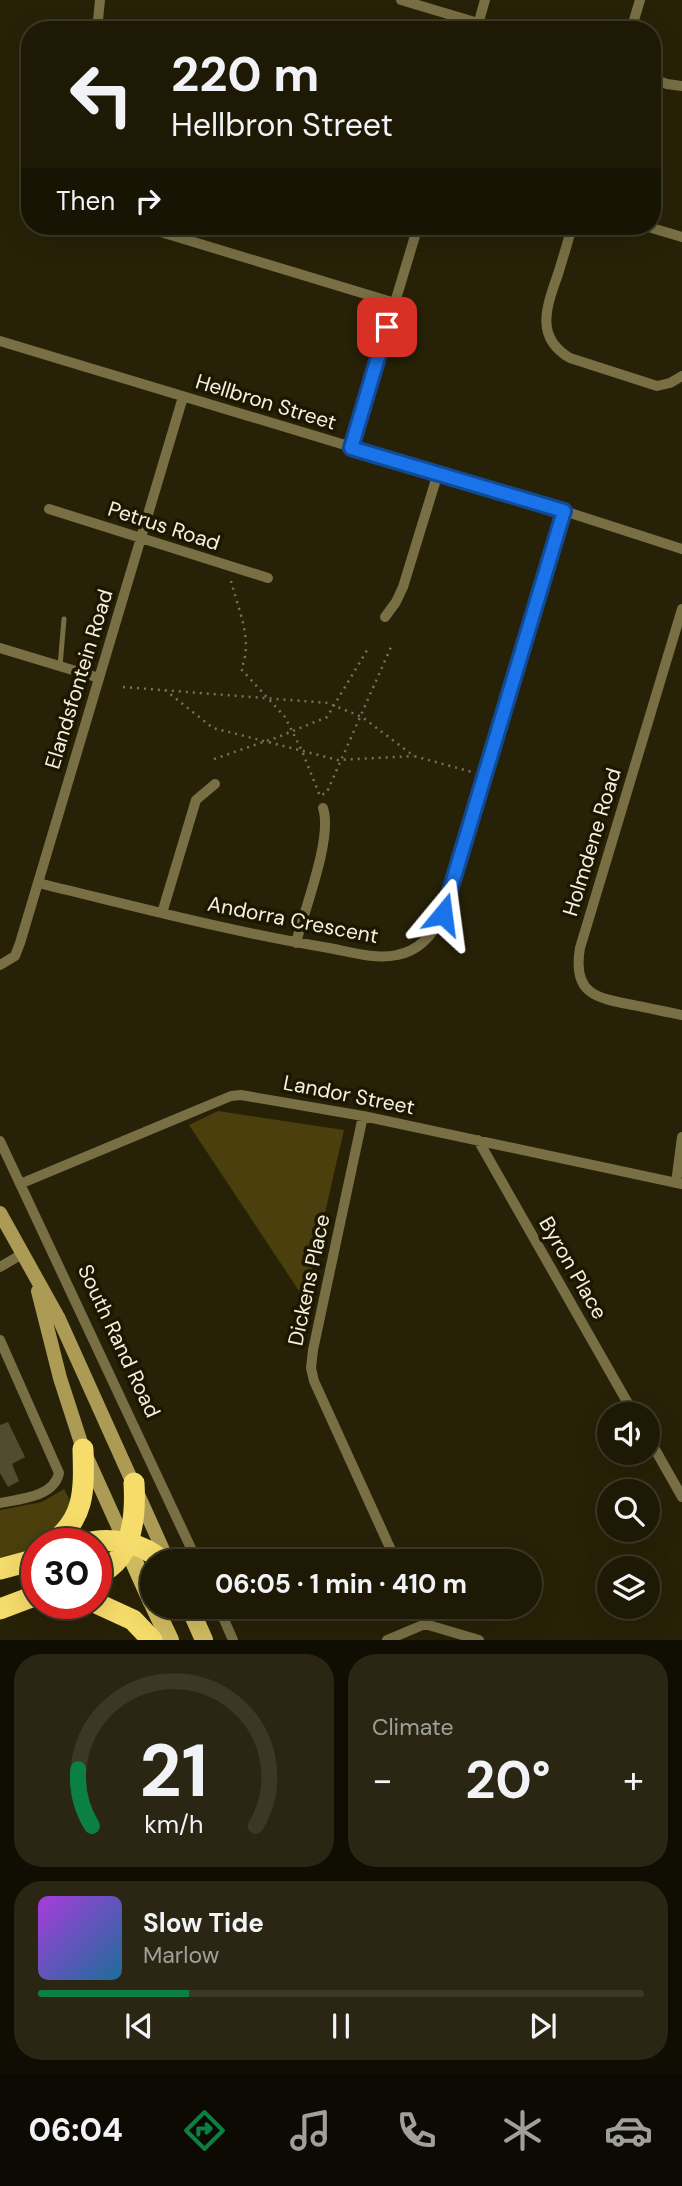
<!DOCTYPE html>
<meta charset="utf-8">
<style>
:root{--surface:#1d1905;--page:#2a2613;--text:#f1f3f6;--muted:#a0a09a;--line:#3b3827;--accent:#0b8043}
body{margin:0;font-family:"DM Sans",sans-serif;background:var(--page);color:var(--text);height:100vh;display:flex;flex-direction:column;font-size:26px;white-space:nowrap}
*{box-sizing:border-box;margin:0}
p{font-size:23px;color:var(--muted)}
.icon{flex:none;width:38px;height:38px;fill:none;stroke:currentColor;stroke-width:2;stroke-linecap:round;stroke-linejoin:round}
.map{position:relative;height:1640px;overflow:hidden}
.sheet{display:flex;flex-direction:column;gap:14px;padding:14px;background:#100e03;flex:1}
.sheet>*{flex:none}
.top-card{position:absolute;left:21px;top:21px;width:640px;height:214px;border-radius:28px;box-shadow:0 7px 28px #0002,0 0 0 2px var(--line);background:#1d1905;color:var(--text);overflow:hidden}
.controls{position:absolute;left:597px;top:1402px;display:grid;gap:14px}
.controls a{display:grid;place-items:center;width:63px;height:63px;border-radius:50%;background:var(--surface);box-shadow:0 7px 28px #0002,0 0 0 2px var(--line);font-size:35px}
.speed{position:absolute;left:21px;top:1528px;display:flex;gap:14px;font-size:35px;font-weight:700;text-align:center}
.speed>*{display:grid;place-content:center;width:91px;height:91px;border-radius:50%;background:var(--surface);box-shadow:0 7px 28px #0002,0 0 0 2px var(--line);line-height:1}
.speed .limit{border:10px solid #d22;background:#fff;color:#111}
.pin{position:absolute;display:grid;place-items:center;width:60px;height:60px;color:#fff;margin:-30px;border-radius:14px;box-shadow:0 4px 10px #0006}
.me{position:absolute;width:77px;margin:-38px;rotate:16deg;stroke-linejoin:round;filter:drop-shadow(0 0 5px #0008)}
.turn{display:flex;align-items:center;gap:24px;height:147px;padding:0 35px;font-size:32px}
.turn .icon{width:91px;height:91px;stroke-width:2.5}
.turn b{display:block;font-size:49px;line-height:60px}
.then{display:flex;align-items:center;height:66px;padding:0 35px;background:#0003;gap:14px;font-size:26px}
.big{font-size:52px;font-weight:700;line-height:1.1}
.sheet .card{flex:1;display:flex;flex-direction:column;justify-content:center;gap:10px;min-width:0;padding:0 24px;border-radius:28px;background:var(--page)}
.sheet .dial{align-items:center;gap:0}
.dial svg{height:182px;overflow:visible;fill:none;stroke:var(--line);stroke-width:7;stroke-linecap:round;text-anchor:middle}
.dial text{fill:var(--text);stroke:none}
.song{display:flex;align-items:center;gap:21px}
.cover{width:84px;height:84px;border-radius:10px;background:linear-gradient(135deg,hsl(280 70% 55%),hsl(200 70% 35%))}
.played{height:7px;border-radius:4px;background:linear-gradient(90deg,var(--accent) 25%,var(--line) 25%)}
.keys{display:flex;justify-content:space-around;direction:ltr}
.heat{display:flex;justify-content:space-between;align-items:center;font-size:38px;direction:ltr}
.sheet .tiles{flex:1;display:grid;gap:14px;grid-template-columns:1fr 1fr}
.card:last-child{grid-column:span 2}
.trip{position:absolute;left:140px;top:1549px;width:402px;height:70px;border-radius:35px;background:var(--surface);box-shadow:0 7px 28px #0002,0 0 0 2px var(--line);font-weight:700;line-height:70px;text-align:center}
.menu{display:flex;height:112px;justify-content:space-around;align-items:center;background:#0c0a02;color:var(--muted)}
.menu .icon{width:49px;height:49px}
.menu .active{color:var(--accent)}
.menu b{font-size:32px;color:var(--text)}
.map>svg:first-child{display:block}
.green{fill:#4a3f0d}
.building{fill:#514b31}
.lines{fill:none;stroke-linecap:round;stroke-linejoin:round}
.path{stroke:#77725c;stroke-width:2.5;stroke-dasharray:2 5;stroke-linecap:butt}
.service{stroke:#786f44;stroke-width:5}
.minor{stroke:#786f44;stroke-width:10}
.secondary{stroke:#ab9b54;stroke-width:14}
.primary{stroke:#d2bd60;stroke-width:18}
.motorway{stroke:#f6dc6a;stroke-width:21}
.route-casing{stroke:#114b97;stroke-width:18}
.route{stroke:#1a73e8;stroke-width:12}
.labels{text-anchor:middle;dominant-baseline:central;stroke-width:7;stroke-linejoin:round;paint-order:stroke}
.street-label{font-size:21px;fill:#f5f1e2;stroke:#1d1700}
</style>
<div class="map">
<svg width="682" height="1640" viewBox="0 0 682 1640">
<rect width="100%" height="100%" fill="#272107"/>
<path class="green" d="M218,1111L344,1130L305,1300L189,1125Z
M64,1489L75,1510L46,1543L37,1544V1548L0,1558V1510L42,1502Z"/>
<path class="building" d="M8,1422L25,1457L12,1464L19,1481L8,1487L0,1473V1425Z"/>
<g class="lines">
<path class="path" d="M231,581C238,609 254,642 241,669L285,717L302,751L320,796L327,792L391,647
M123,687L328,703L362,717L414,756L472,772
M165,690L213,728L338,760L414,756
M214,759L278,737L327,717L369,647"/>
<path class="service" d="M60,666L64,619"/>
<path class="minor" d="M401,0L478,23
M477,28L485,0
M97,30L100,0
M631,30L640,0
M653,79L667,84L682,86
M141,226L395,303
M572,226C568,242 563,258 558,274C547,306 534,337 570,358L657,386L670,383L682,376
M645,226L682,237
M0,341L564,511L682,549
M351,448L418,226
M49,509L268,578
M682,609L580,948C572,994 596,998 633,1005C649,1008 666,1012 682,1015
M385,617L396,602L403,587L438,473
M0,648L99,678
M38,883C134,906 231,932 329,948C350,952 376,960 397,955C419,951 434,933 443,914L564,511
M162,913L196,800L215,784
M296,943C304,910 333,838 323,808
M0,965L15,956L20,943L183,397
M363,1116L313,1350L311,1368L314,1381L396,1561
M478,1140L634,1414
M0,1141L197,1561
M676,1183L682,1137
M20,1184L231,1096L241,1095L363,1116L682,1184
M0,1267L24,1253
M0,1340L59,1473C54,1497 20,1499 0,1503
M648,1437L682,1497
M218,1606L233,1640
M417,1606L425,1624
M387,1640L425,1624L479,1640"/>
<path class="secondary" d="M0,1213L59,1319L168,1561
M38,1291L60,1378L83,1449L126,1544"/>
<path class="primary" d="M126,1544L152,1602
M154,1606L170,1640
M189,1606L204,1640"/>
<path class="motorway" d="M51,1544C86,1518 84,1489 83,1449
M84,1544C109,1536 144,1543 162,1561
M0,1569L37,1559
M96,1575C133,1561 136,1516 134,1483
M96,1603L133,1620L152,1640
M0,1609L37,1595"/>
</g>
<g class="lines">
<defs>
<path id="route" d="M387,327L351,448L564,511L443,914"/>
</defs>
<use href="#route" class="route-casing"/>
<use href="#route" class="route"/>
</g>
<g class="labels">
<g class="street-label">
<text transform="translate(266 402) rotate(17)">Hellbron Street</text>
<text transform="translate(164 526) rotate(18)">Petrus Road</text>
<text transform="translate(79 679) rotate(-73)">Elandsfontein Road</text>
<text transform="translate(592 842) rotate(-73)">Holmdene Road</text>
<text transform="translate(293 920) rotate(11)">Andorra Crescent</text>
<text transform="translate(349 1095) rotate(11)">Landor Street</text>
<text transform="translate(573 1268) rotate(60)">Byron Place</text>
<text transform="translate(309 1280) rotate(-78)">Dickens Place</text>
<text transform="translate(119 1341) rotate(65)">South Rand Road</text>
</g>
</g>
</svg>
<div class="controls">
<a><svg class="icon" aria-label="sound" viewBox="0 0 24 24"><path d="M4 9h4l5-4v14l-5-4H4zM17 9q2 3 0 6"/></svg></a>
<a><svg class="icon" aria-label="search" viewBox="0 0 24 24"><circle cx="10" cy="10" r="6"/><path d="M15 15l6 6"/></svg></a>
<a><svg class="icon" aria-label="layers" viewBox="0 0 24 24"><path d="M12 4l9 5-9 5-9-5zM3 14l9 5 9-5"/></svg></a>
</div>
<div class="speed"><div class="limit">30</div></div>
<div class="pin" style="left:387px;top:327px;background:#d93025"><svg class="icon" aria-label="arrive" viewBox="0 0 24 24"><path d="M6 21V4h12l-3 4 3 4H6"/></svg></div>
<svg class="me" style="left:443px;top:914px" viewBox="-20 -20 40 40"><path d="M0-17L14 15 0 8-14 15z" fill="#1a73e8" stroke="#fff" stroke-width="4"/></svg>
<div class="trip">06:05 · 1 min · 410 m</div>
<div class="top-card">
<div class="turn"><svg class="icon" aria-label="left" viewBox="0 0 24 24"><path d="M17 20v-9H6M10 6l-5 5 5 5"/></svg><div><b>220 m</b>Hellbron Street</div></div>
<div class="then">Then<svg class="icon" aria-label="right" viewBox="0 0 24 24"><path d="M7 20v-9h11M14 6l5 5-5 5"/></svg></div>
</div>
</div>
<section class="sheet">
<div class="tiles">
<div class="card dial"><svg viewBox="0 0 100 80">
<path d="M14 69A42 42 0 1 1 86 69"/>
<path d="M14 69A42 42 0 0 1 8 44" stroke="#0b8043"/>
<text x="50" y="56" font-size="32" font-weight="700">21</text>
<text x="50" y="72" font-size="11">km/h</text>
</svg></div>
<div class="card"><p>Climate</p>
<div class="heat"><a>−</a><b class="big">20°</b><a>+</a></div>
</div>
<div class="card">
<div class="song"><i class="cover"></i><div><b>Slow Tide</b><p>Marlow</p></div></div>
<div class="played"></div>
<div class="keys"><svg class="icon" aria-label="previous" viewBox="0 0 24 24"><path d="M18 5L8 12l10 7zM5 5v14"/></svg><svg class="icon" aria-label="pause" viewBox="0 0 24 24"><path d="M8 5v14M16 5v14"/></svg><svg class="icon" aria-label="next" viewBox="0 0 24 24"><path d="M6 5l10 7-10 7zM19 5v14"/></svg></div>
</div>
</div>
</section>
<nav class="menu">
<b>06:04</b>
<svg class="icon active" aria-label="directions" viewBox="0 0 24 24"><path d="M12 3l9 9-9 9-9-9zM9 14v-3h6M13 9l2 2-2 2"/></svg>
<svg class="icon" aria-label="music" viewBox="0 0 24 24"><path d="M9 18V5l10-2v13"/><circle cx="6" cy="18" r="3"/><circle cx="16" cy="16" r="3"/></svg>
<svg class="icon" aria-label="phone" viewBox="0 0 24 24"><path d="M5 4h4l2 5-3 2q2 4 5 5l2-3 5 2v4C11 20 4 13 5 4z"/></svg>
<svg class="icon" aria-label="climate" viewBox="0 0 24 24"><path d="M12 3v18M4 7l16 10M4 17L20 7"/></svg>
<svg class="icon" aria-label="car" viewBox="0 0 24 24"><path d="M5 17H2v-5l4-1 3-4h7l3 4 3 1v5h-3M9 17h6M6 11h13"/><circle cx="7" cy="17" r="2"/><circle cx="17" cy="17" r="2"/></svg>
</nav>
